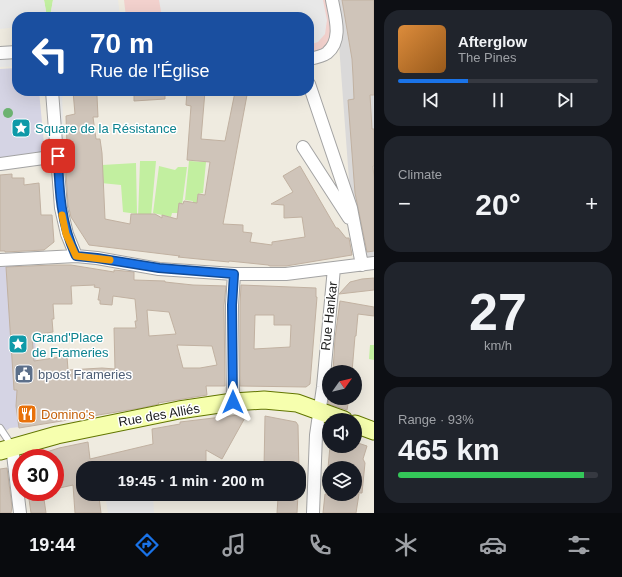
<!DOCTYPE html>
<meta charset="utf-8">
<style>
:root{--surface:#171b24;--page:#20242c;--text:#f1f3f6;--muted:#9ea1a6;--line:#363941;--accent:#1a73e8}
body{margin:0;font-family:Arial,sans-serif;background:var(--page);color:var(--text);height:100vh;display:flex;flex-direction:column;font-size:15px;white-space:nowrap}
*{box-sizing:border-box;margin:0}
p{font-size:13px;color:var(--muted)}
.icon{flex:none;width:22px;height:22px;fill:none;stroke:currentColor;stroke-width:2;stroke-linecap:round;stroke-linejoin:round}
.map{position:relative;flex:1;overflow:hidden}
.drawer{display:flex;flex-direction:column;gap:10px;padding:10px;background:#0d0f14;width:248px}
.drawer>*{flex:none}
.guide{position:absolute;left:12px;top:12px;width:302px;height:84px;border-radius:16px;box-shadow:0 4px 16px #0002;background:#1a4fa0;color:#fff;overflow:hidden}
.needle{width:26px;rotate:56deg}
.tools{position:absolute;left:322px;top:365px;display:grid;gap:8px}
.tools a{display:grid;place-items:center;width:40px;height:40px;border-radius:50%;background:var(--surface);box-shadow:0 4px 16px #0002;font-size:20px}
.speed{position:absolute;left:12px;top:449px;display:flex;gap:8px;font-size:20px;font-weight:700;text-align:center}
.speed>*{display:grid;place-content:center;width:52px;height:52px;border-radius:50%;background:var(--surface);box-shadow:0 4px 16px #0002;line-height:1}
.speed .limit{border:6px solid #d22;background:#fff;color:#111}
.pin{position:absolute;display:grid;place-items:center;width:34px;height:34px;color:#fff;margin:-17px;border-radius:8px;box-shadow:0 2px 6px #0006}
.me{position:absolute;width:44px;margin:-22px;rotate:0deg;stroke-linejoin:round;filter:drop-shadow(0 0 3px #0008)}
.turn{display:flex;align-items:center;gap:14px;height:84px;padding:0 12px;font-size:18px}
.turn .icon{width:52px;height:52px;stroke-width:2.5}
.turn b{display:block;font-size:28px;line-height:34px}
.big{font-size:30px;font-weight:700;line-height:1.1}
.drawer .card{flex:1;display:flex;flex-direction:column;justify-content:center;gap:6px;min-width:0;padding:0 14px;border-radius:16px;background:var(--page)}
.drawer .dial{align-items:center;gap:0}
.dial b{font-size:52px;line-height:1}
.song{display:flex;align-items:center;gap:12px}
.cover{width:48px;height:48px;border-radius:6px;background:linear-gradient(135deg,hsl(30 70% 55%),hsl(30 70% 35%))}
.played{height:4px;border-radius:2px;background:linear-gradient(90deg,var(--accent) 35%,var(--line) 35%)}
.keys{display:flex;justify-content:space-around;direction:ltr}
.heat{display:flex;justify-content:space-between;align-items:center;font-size:22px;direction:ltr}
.charge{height:6px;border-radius:3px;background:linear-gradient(90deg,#34c759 93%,var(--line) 0)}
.trip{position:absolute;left:76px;top:461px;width:230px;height:40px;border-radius:16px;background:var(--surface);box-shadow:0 4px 16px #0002;font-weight:700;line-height:40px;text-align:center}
.dock{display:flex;height:64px;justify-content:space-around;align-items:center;background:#090b0e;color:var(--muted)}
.dock .icon{width:28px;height:28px}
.dock .active{color:var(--accent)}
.dock b{font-size:18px;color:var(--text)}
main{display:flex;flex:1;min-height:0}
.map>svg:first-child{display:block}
.residential{fill:#dad9d9}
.commercial{fill:#f2d1cd}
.grass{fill:#c2efa0}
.parking{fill:#e8e8e8}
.plaza{fill:#d5d4e4}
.building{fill:#cfc4b9;stroke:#c1b1a1;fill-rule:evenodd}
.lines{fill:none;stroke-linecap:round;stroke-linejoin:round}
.lane-casing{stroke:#a3a3a3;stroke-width:8}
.street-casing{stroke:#a3a3a3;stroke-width:14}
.secondary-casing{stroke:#627600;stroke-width:19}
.lane{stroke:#fff;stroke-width:6}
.street{stroke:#fff;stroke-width:12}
.secondary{stroke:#f6ffae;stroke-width:17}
.tree{fill:#6cb270}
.route-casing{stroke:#114b97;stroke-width:10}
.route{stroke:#1a73e8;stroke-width:7}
.slow{stroke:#f59e0b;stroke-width:7}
.labels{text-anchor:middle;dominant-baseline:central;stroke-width:3;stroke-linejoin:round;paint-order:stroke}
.culture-label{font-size:13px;fill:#0d838f;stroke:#fff;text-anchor:start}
.street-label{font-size:13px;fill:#1c1c1c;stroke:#fff}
.service-label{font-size:13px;fill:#4e5e75;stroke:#fff;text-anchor:start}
.food-label{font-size:13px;fill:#c56008;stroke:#fff;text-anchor:start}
</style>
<main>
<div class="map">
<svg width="374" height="513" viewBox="0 0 374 513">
<rect width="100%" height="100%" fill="#efebe0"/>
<path class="residential" d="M332,0H374V263L362,265L351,207L338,31Z"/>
<path class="commercial" d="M124,0H332L334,44L309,59V17H126Z"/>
<path class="grass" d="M44,0H53L50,17H47Z
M140,161H156L151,217L138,218Z
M189,161L206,162L203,193L198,194L195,217L191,216L193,201L185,200Z
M136,163L137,214L123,212L121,185L91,182L102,165Z
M159,166L175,170L178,167H187L181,213H172L171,217L153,213Z
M370,345H374V360L369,359Z"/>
<path class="parking" d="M0,0H44L47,17H17V27L0,29Z
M53,0H118L120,17H50Z
M159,0H323L327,20L325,34L318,42L309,45V17H162Z
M17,52V66L0,67V53Z
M56,91H62L64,153H59Z
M46,125H55L57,154H48Z
M105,494H153L154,513H108Z"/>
<path class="plaza" d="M17,68V91H39L46,165L0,168V69Z
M22,262V287L31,339H35L38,393L29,412L31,426L10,428L0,435V264Z"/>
<path class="building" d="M342,0H374V95H370L372,129H374V166H373L374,178V251L367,252L355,193L348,100L354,99L353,76L352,59Z
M73,91H95L97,96L98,117H93L96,139H100L102,153L105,219L130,224L131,214H155L162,218V215L177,219L179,203L183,204L184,201L197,203L198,194L205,195L210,162L187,160L191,106L186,105L187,91H205L201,139L225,141L235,92L247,95L223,224L243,225V232L252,233L250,242L272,245V242L305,237L302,217L284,218V205L271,204L293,192L283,176L300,166L336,228H338L346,238H349L352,255L286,266H270L268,265L229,261V262L178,257L180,256L89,245L71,217L68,204L66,172L67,147L66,116L75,114Z
M134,91H165V99L134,101Z
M12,174V178H24V185L39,183L41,215H52L54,242L44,250L5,252V251H0V175Z
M53,265H71L114,272V270L134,272V280L165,281V282L193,285L226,286L224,305L225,386H206L207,395L158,403L159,404L141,408L19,428L16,406L17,390H14L6,267ZM95,285L94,287L100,288L98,300H100V304L112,305L113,296L135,299L137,321H135L136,328H114L115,369L102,368L68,370L67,356L34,361L32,335L53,332L52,319H54L53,304H72L71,286ZM147,310L169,312L176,334L149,336ZM177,345L212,346L217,365L200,368H183Z
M374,278V290L339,294L350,282L362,279Z
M241,285L316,288V297H317L310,384L306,387L240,386V305ZM255,315H274V325H291L290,347L254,349Z
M340,301L374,307V316L358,314L356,336H355L352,372H333L335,338Z
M329,398H349L347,410L328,404Z
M247,414L222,459L206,450V463H199V468H83V494H93V497H99L101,513H75L73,485L55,489V458H35L34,456L59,448L88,442L90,459L153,444L152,429L180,424V422Z
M265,416L296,422L298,425L299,473V468H264Z
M355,442L367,446L363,459L365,463L362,493H355V468H328L330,446H355Z
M7,468L12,507L11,513H0V469Z
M28,492H43L46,513H31Z
M281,494H298L297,513H277L278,498L281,499Z
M325,494H359L356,513H323Z"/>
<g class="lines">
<defs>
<path id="lane" d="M0,428L12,446"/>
<path id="street" d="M0,53L17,52
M309,59C314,58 323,56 327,53C343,40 335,17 332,0
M309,84L351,208L362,265
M52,91L61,208L67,234L76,256
M303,147L349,218
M0,164L58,156
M0,260L76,256L97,258L159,269L234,274H286L374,263
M233,402L232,305L234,274
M12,446L20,513
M313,513L316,435L323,387L334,268"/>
<path id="secondary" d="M355,424L374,431
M0,451L57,435L179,410L233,402L264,400L297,403L344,420"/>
</defs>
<use href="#lane" class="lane-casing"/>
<use href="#street" class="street-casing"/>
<use href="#secondary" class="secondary-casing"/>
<use href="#lane" class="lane"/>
<use href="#street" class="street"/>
<use href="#secondary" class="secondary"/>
</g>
<circle class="tree" cx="8" cy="113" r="5"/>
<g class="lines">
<defs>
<path id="route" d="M58,156C59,191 61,224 76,256L97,258L159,268L234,274L232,305L233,402"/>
</defs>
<use href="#route" class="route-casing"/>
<use href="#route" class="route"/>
<path class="slow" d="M62,215L66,234L76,256L110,260"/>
</g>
<defs>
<symbol id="sight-square" viewBox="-11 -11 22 22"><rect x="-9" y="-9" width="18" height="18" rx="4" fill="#0f9aa8" stroke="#fff"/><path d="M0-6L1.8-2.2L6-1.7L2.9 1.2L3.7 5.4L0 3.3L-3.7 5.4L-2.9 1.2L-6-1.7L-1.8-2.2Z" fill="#fff"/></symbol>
<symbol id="civic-square" viewBox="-11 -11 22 22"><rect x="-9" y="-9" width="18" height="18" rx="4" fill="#5c6f8a" stroke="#fff"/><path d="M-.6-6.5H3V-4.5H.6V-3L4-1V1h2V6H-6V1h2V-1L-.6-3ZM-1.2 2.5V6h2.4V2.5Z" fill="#fff"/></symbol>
<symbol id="restaurant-square" viewBox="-11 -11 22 22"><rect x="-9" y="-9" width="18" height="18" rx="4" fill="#e8710a" stroke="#fff"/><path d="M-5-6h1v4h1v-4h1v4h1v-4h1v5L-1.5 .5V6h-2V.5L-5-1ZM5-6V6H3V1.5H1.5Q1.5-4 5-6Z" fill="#fff"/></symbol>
</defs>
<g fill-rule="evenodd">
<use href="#sight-square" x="10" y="117" width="22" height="22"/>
<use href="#sight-square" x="7" y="333" width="22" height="22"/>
<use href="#civic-square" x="13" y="363" width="22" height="22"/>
<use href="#restaurant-square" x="16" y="403" width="22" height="22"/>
</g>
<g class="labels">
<g class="culture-label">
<text x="35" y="128">Square de la Résistance</text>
<text x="32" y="337">Grand'Place<tspan x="32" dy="15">de Frameries</tspan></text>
</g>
<g class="street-label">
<text transform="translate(329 316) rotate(-84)">Rue Hankar</text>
<text transform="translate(159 415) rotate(-10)">Rue des Alliés</text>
</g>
<g class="service-label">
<text x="38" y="374">bpost Frameries</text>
</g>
<g class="food-label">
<text x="41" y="414">Domino's</text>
</g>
</g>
</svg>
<div class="tools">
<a><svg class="needle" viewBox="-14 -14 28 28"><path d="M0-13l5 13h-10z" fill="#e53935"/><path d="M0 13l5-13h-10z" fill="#9ea1a6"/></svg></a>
<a><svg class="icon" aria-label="sound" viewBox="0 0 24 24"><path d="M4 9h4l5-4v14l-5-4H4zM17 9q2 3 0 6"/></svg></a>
<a><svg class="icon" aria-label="layers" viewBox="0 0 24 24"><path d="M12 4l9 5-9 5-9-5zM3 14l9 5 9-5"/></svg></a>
</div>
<div class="speed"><div class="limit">30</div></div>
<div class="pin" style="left:58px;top:156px;background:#d93025"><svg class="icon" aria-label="arrive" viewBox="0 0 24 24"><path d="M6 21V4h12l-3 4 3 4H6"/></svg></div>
<svg class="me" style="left:233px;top:402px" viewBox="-20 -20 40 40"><path d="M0-17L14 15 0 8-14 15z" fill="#1a73e8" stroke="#fff" stroke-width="4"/></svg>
<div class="trip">19:45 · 1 min · 200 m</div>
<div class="guide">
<div class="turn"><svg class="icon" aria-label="left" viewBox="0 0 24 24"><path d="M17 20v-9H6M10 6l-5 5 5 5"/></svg><div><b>70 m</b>Rue de l'Église</div></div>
</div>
</div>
<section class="drawer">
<div class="card">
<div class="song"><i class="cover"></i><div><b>Afterglow</b><p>The Pines</p></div></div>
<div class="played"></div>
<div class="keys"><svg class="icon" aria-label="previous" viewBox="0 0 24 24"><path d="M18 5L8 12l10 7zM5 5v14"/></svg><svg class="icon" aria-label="pause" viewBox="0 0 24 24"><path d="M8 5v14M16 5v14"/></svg><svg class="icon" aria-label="next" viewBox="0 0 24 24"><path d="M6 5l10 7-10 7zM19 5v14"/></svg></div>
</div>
<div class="card"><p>Climate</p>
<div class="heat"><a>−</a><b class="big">20°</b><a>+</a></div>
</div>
<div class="card dial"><b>27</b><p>km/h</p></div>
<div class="card"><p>Range · 93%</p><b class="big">465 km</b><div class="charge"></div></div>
</section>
</main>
<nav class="dock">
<b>19:44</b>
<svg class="icon active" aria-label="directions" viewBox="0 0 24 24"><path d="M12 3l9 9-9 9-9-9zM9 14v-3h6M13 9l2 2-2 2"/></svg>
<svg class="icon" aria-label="music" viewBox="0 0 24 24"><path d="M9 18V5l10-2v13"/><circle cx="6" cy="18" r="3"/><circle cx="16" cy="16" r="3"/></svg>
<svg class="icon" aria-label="phone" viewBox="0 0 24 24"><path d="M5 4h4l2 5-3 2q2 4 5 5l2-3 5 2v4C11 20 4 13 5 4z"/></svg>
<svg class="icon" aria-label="climate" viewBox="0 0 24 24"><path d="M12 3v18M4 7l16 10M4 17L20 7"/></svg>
<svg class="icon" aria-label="car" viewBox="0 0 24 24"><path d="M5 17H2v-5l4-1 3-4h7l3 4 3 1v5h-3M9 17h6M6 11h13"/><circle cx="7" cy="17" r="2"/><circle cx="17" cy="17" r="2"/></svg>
<svg class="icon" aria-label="filters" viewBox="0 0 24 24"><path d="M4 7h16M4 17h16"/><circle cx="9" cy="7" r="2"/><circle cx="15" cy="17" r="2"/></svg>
</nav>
